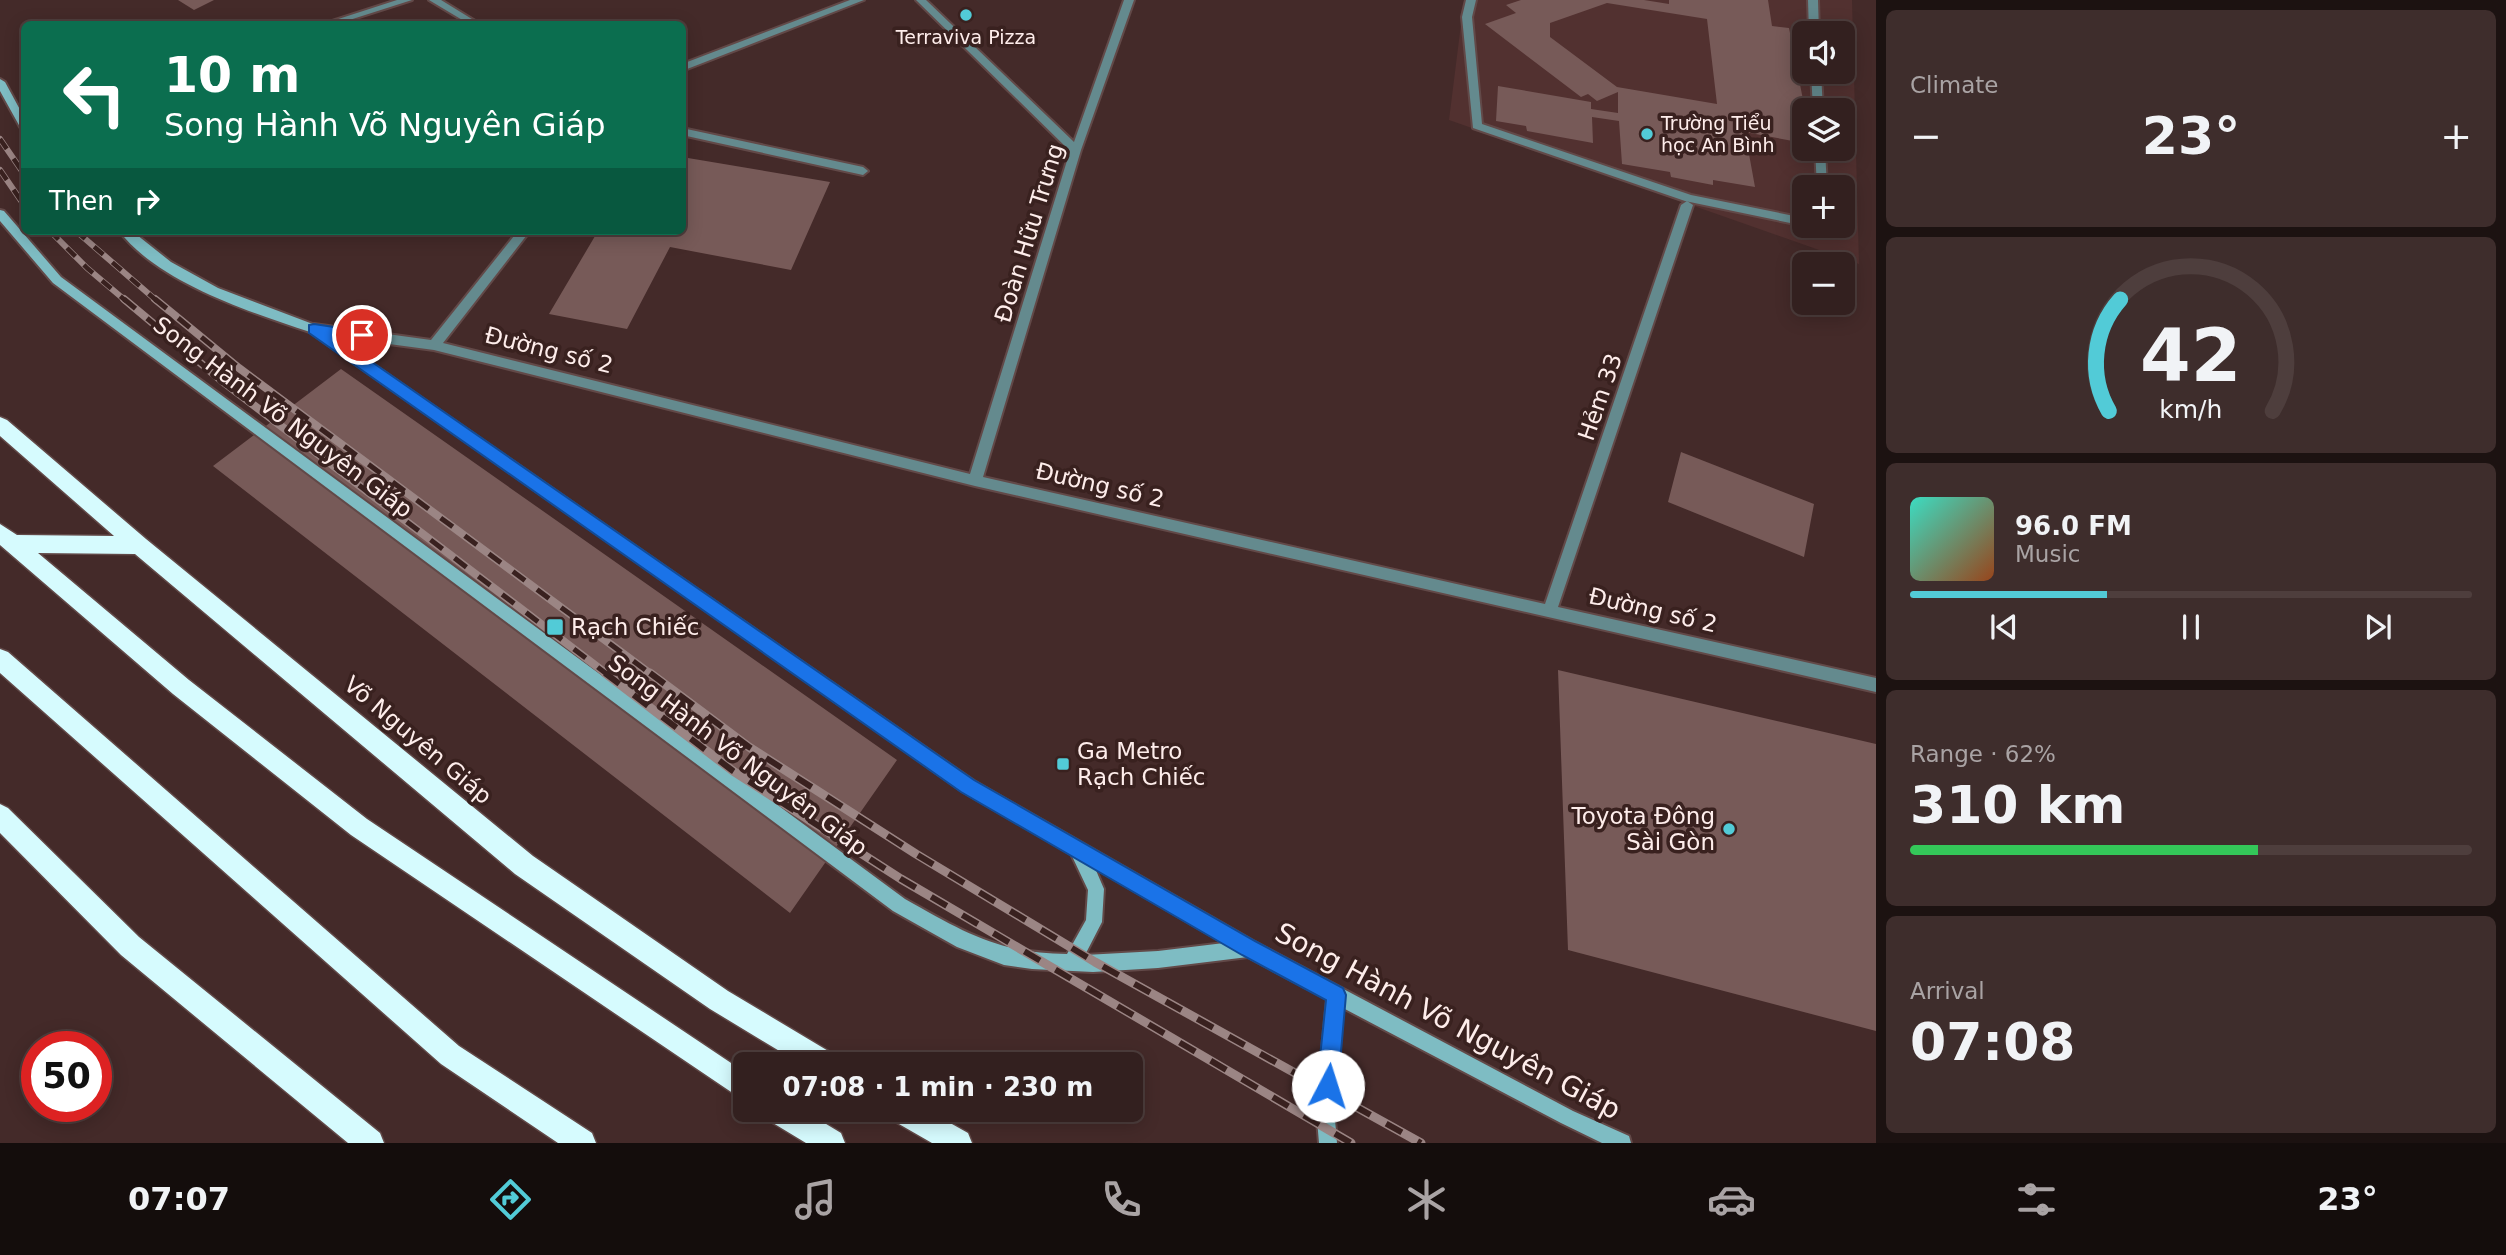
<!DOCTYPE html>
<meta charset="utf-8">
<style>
:root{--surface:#33201f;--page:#3e2d2c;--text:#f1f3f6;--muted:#a9a3a4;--line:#4e3e3d;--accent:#52cbd7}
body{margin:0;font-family:"DejaVu Sans",sans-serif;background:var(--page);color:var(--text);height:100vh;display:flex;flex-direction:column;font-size:26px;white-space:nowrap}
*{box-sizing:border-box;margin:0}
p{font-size:23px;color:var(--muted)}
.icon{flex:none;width:38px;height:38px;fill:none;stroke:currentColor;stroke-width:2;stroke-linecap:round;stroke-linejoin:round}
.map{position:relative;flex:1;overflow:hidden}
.details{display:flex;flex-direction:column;gap:10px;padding:10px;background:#1c1211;width:630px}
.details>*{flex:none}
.top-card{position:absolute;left:21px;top:21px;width:665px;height:214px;border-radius:10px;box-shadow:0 4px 18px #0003,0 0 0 2px var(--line);background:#0b6e4f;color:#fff;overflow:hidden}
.controls{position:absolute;left:1792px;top:21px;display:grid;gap:14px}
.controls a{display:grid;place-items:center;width:63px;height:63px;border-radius:10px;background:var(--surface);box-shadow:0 4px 18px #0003,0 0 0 2px var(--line);font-size:35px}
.speed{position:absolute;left:21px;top:1031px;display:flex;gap:14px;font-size:35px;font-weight:700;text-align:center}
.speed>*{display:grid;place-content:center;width:91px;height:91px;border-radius:50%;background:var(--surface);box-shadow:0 4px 18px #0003,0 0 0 2px var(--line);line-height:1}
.speed .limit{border:10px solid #d22;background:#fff;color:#111}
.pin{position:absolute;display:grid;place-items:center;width:60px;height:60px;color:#fff;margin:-30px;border:4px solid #fff;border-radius:50%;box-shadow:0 2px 7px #0007}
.me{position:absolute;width:77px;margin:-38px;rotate:5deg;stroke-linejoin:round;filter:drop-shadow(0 0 5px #0008)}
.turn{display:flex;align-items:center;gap:24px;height:147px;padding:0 28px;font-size:32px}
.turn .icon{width:91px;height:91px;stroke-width:2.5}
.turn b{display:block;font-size:49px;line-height:60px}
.then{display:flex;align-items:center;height:66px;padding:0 28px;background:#0003;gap:14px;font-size:26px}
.big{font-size:52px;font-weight:700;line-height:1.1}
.details .tile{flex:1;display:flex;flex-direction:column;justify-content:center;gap:10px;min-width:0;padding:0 24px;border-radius:10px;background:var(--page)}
.details .dial{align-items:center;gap:0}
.dial svg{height:182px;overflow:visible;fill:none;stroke:var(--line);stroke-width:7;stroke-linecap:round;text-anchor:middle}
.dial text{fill:var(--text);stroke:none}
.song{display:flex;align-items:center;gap:21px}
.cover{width:84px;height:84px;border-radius:10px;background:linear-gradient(135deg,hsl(170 70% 55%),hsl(20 70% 35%))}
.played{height:7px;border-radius:4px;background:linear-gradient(90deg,var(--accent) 35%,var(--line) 35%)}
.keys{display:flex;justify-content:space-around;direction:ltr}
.heat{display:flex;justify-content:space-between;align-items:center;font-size:38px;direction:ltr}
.charge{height:10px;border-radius:5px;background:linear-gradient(90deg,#34c759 62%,var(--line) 0)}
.trip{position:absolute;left:733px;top:1052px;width:410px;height:70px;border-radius:10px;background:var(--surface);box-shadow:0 4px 18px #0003,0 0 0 2px var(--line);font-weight:700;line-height:70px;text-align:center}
.tabs{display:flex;height:112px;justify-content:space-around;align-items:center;background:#140d0c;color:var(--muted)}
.tabs .icon{width:49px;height:49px}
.tabs .selected{color:var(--accent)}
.tabs b{font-size:32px;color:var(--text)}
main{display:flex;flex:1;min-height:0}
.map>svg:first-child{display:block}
.built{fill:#523130;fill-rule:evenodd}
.building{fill:#775a58;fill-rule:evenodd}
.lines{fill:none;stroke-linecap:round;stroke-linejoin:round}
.lane-casing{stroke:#624948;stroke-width:4}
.street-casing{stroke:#624948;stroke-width:4}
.secondary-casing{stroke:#624948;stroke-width:4}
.highway-casing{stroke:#624948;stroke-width:3}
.lane{fill:#648a8e;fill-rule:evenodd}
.street{fill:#648a8e;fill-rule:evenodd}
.secondary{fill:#7ebcc3;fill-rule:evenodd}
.highway{fill:#d6fbfe;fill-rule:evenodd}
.rail-far2-casing{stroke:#9b8584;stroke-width:6}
.rail-far1-casing{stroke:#9b8584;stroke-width:8}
.rail-casing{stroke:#9b8584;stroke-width:9}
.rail-far2{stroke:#39211f;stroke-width:4.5;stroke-dasharray:12;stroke-linecap:butt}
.rail-far1{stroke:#39211f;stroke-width:5;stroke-dasharray:15;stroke-linecap:butt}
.rail{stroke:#39211f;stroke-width:6;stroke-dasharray:18;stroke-linecap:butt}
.route{fill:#1a73e8;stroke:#114b97;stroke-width:2}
.poi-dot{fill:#52cbd7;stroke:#39211f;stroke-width:2.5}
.labels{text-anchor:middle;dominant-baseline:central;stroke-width:7;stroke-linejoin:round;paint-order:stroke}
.far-poi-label{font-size:19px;fill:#feedeb;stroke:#39211f}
.street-label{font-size:23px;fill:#feedeb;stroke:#39211f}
.poi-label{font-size:23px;fill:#feedeb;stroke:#39211f;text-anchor:start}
.near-street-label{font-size:28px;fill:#feedeb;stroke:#39211f}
</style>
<main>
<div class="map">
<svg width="1876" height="1143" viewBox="0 0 1876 1143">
<rect width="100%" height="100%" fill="#442a29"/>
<path class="built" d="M1464,0H1852L1859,264L1449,120ZM1804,33H1843V72H1804ZM1804,110H1843V149H1804ZM1804,187H1843V226H1804Z"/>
<path class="building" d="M178,0H214L194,10Z
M1521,0H1644L1669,4V0H1768L1772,26L1789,28L1805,110L1804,125L1795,123L1798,142L1745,132L1755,187L1713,180V185L1671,177L1670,172L1622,164L1619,121L1592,117L1593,143L1527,131L1526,126L1496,121L1498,86L1591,102V109L1618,113V92L1597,101L1588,94L1581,97L1485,24L1516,13L1506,5ZM1607,3L1707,19L1717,104L1617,87L1550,37V23Z
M682,157L830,182L791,270L670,247L627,329L549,314L598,231H682Z
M341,369L897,760L790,913L213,466Z
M1681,452L1814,504L1804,557L1668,502Z
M1558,670L1876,744V1031L1568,950Z"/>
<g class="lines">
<defs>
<path id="lane" d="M1466,0H1476L1472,17L1482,124L1691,195L1804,218L1805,226L1685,201L1473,128L1462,17Z
M1808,0H1818L1819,33H1809Z
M1811,72H1821L1823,110H1813Z
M682,128L863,167L868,171L863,175L682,135Z
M1815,149H1825L1827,187H1817Z"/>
<path id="street" d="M397,0H412L337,24H323Z
M429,0H441L480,24H469Z
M850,0H864L682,71V64Z
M916,0H926L1074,142L1124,0H1134L1081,150L983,477L1545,604L1681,205L1687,201L1693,205L1558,607L1876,678V692L975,486L434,350L314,334L308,329L314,324L431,340L518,231H530L443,343L970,474L1070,151Z"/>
<path id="secondary" d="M0,79L5,82L24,117V128L20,127L0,91Z
M0,210L4,211L61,277L905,899C964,932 997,953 1067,954L1086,920L1088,890L1071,854L962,791L310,332C250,312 159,283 119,231H132L171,262L218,288L318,326L974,781L1255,942L1573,1111L1629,1136L1631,1143H1602L1561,1123L1343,1008L1334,1108L1337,1143H1319L1316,1108L1327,999L1248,957L1158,968L1093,972L1032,969L1004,965L957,947L893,911L53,283L0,221ZM1095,868L1224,943L1158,951L1085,955L1102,922L1104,889Z"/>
<path id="highway" d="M0,417L7,420L146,539L533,856L728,991L835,1055L839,1064H801L710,1009L515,874L135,554L38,553L189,680L367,819L746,1073V1102L351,835L173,694L0,545V524L17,535L114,536L0,436Z
M0,649L8,652L459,1046L592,1133L596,1143H558L441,1064L0,673Z
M0,804L8,808L139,937L380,1133L384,1143H348L121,955L0,833Z
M764,1110H803L841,1133L845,1143H806L768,1120Z
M888,1110H927L968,1133L972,1143H932L892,1120Z"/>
</defs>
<use href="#lane" class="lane-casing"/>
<use href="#street" class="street-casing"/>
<use href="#secondary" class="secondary-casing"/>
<use href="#highway" class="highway-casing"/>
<use href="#lane" class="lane"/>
<use href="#street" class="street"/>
<use href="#secondary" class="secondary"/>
<use href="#highway" class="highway"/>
<defs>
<path id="rail-far2" d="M0,139L24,174
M0,170L24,205
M50,231L87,268L126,301
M76,231L157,301"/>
<path id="rail-far1" d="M124,299L222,381L608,675
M155,299L239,368L652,675"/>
<path id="rail" d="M605,673L733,771L901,879L1351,1143
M650,673L749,747L916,854L1095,962L1421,1143"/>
</defs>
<use href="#rail-far2" class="rail-far2-casing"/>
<use href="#rail-far1" class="rail-far1-casing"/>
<use href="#rail" class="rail-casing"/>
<use href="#rail-far2" class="rail-far2"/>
<use href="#rail-far1" class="rail-far1"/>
<use href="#rail" class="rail"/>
</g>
<path class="route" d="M314,324L367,332L369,335L362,340L336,337L974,780L1255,941L1343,988L1346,995L1338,1086L1335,1093L1328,1096L1320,1093L1317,1086L1326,1000L1242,955L961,792L309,333V325Z"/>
<g class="poi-dot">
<circle cx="966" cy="15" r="7"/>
<circle cx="1647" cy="134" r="7"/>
<rect x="546" y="618" width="18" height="18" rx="3.5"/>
<rect x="1056" y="757" width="14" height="14" rx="3.5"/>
<circle cx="1729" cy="829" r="7"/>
</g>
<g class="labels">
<g class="far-poi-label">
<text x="966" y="37">Terraviva Pizza</text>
<text x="1661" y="123" text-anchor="start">Trường Tiểu<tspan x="1661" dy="22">học An Bình</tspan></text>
</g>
<g class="street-label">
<text transform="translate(1029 233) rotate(-73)">Đoàn Hữu Trưng</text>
<text transform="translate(549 350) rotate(14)">Đường số 2</text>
<text transform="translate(1600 397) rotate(-71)">Hẻm 33</text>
<text transform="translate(283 417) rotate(37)">Song Hành Võ Nguyên Giáp</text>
<text transform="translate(1100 485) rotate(13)">Đường số 2</text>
<text transform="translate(1653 610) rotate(13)">Đường số 2</text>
<text transform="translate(418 740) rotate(40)">Võ Nguyên Giáp</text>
<text transform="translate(738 755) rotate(37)">Song Hành Võ Nguyên Giáp</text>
</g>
<g class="poi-label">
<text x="571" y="627">Rạch Chiếc</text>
<text x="1077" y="751">Ga Metro<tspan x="1077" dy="26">Rạch Chiếc</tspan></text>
<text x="1715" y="816" text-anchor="end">Toyota Đông<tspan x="1715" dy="26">Sài Gòn</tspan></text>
</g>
<g class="near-street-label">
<text transform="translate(1448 1021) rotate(28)">Song Hành Võ Nguyên Giáp</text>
</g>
</g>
</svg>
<div class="controls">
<a><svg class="icon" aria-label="sound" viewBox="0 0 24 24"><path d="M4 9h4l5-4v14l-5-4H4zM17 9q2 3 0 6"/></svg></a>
<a><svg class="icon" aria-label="layers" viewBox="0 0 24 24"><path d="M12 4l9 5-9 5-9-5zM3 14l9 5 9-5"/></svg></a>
<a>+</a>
<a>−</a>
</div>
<div class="speed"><div class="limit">50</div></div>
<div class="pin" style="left:362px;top:335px;background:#d93025"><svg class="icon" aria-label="arrive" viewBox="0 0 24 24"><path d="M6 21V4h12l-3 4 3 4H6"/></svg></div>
<svg class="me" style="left:1328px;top:1086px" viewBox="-20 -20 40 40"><circle r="19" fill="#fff"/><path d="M0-13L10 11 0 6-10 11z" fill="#1a73e8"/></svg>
<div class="trip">07:08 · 1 min · 230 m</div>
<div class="top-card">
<div class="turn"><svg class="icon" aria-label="left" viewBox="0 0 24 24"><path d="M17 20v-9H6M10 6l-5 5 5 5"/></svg><div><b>10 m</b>Song Hành Võ Nguyên Giáp</div></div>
<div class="then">Then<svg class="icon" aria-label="right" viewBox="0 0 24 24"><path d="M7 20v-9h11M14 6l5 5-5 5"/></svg></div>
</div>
</div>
<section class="details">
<div class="tile"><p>Climate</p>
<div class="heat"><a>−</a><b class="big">23°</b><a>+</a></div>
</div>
<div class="tile dial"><svg viewBox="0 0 100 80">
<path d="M14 69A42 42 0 1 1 86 69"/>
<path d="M14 69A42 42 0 0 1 19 20" stroke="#52cbd7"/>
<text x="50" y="56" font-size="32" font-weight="700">42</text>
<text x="50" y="72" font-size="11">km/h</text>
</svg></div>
<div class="tile">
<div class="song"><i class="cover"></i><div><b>96.0 FM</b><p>Music</p></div></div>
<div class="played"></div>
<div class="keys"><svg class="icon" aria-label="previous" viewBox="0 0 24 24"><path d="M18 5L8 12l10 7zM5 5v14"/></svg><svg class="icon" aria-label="pause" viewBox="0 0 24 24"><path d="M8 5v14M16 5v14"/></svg><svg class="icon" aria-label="next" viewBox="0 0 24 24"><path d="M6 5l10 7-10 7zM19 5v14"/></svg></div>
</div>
<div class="tile"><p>Range · 62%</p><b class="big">310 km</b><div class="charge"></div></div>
<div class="tile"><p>Arrival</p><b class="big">07:08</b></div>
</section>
</main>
<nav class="tabs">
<b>07:07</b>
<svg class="icon selected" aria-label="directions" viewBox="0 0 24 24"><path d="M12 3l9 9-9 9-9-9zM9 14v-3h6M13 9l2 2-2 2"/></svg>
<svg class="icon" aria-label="music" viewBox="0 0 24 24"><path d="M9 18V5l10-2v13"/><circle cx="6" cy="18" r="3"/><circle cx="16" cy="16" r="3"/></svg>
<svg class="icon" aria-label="phone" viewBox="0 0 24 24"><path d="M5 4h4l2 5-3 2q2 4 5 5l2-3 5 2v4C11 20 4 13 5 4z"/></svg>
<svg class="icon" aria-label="climate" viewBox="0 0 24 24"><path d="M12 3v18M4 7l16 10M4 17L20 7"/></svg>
<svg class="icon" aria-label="car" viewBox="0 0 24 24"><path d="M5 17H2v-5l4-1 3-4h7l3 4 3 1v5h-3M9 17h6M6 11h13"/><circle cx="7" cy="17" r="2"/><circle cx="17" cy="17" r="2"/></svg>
<svg class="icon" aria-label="filters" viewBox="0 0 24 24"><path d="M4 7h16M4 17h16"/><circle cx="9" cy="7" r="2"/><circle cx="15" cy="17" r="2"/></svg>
<b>23°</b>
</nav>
